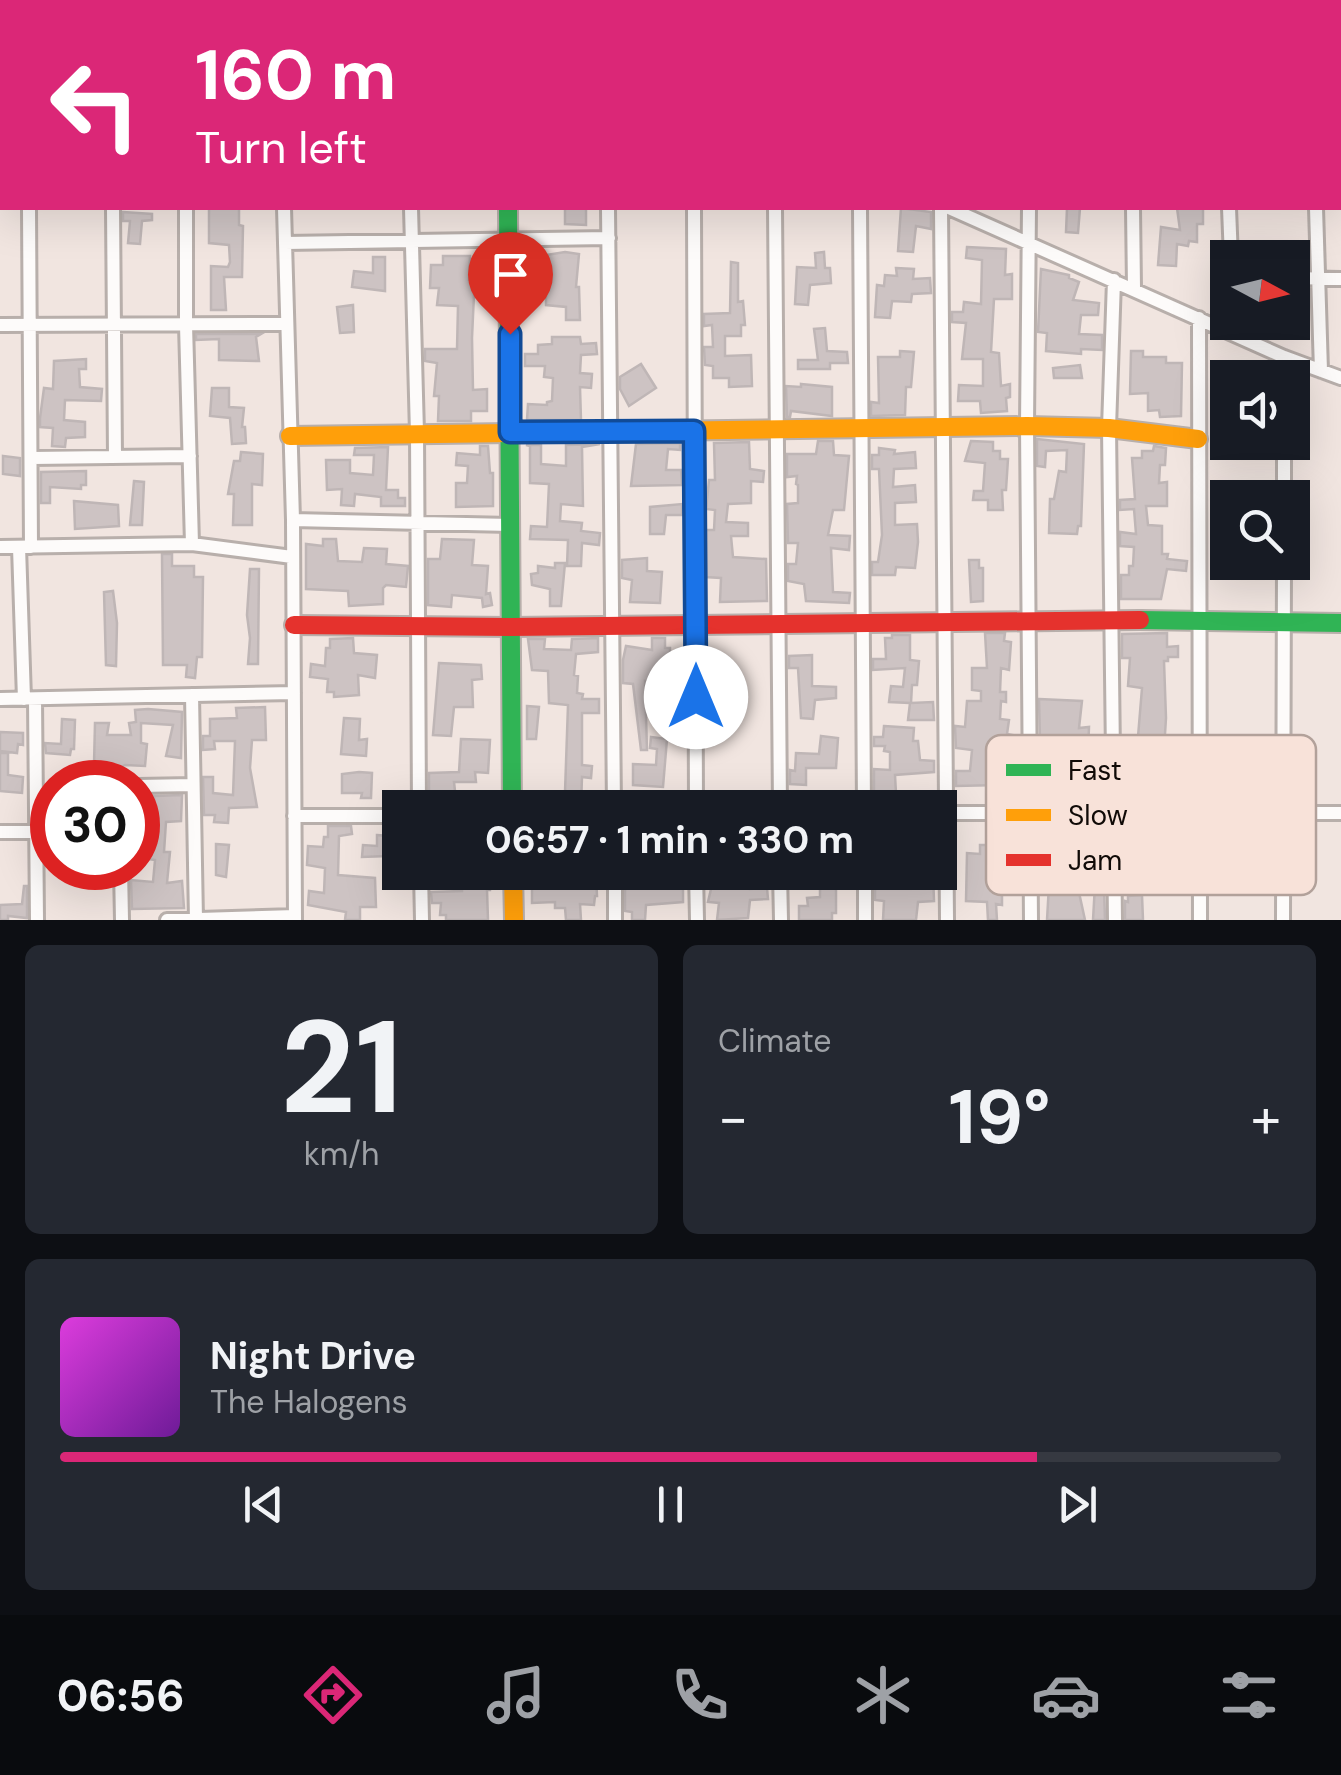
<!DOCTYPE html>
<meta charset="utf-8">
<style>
:root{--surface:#171b24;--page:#242831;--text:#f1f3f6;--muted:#9ea1a6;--line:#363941;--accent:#db2777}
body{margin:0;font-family:"DM Sans",sans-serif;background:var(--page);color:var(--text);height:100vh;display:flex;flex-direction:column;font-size:38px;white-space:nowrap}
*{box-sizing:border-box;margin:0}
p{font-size:32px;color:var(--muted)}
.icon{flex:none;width:55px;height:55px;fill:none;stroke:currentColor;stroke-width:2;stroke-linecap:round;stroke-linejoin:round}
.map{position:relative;height:920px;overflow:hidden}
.details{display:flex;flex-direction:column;gap:25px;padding:25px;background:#0d0f14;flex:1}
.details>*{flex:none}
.hud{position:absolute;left:0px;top:0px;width:1342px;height:210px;box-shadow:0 10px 40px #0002;background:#db2777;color:#fff;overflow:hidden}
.needle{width:65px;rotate:97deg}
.tools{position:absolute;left:1210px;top:240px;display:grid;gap:20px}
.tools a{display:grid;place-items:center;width:100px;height:100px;border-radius:0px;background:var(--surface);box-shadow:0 10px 40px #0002;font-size:50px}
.speed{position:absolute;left:30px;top:760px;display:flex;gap:20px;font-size:50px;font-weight:700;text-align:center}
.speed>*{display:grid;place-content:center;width:130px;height:130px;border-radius:50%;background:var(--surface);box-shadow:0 10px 40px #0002;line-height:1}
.speed .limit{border:15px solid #d22;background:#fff;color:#111}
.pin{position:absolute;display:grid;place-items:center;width:85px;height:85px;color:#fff;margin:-102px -42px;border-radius:50% 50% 50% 0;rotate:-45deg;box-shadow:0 0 10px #0007}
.pin .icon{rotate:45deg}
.me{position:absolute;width:110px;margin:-55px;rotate:0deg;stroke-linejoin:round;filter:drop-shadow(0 0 8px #0008)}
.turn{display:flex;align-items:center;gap:35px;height:210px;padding:0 30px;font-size:45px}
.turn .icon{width:130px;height:130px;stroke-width:2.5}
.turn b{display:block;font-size:70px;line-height:85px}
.big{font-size:75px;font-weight:700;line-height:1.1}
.details .widget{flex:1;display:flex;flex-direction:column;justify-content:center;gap:15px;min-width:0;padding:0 35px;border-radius:15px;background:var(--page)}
.details .dial{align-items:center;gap:0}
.dial b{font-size:130px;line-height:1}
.song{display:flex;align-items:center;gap:30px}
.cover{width:120px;height:120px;border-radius:15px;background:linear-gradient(135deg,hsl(300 70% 55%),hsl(280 70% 35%))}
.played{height:10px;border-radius:5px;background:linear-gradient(90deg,var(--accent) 80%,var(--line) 80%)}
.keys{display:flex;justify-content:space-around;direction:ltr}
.heat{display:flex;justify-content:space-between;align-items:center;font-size:55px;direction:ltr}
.details .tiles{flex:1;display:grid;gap:25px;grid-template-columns:1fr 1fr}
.widget:last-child{grid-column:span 2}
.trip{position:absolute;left:382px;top:790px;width:575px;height:100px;border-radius:0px;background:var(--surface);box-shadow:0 10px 40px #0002;font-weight:700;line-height:100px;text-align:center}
.dock{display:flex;height:160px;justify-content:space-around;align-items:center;background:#090b0e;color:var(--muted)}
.dock .icon{width:70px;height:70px}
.dock .current{color:var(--accent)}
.dock b{font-size:45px;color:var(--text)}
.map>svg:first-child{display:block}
.building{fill:#cdc3c3;stroke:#bfb6b6;stroke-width:2.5}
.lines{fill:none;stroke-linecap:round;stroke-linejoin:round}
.street-casing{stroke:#b8afab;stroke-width:18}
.fast-casing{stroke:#b8afab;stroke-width:22}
.slow-casing{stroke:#b8afab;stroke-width:22}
.jam-casing{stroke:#b8afab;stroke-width:22}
.street{stroke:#fdfbfa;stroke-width:12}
.fast{stroke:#30b455;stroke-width:18}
.slow{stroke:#ff9f0a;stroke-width:18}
.jam{stroke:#e5322d;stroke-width:18}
.route-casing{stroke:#114b97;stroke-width:25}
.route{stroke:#1a73e8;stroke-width:18}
.key{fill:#f8e2d9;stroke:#b2a19a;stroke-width:2.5}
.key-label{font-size:28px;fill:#100a07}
</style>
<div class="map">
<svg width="1341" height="920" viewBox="0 0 1341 920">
<rect width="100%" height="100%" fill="#f1e5e0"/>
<path class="building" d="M209,208H239V225L243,226L242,277H224L226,310H211V266L228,267L230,262L229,245L209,243Z
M565,208H586V225L565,224Z
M901,208L931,212V229L916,226L913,252L898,251Z
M1067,208H1080L1078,233L1066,232Z
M1177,208H1203V224H1197V242L1189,241L1188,246L1177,244L1176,266L1158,265L1161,227L1180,230Z
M123,212L152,214V220L142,221L140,244L128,243L130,221H123Z
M967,247L1006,249L1005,275L1012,274V299H994L991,352L999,353L1001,386L1010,384V397L1006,398L1007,411L981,413L980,401H958L959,385L983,386V359H962L966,323L952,322V312H963L964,302L981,304L982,260L966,258Z
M565,252L579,254L576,287H579L580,320H566V307L546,305V255Z
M824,252L825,268H830L831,283L810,285L808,305L795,304L797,267L816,268L815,253Z
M443,256H470L469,280L488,282L486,295L474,294L472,338L473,390L487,389V411H471V421H438L439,396H434L437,363L425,361V349H457L458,306L437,305L439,288H430L431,265H443Z
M373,257H385V291L352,287L354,271L373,273Z
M731,262L738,263V302L743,301L745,325H741V336H725V356L751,355L752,386L729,387V378H713V366L705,365L704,347H713L712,325L704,326V314L730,313Z
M896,268L914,269L913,279L930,278L931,293L912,294L911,302L892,301L890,318L875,317L877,285L884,286L885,275L897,276Z
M1041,269L1069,275V278L1079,282L1073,300L1099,303L1098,315H1081L1079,334L1102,335V350L1081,349V354L1046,351L1047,333L1038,332Z
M353,305L354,332L340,333L337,307Z
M825,328L827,351L847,352L848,363H830V369H798V360H818L814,329Z
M196,334H261L256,337L259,361L219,360V339L196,340Z
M552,337H580L581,344L596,343L597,354L581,355L580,373L592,374L591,388L580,387L581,420H527L528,404L547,405V402L552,401L553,378L544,377L545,366H525V354H538V345L552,344Z
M900,351L914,352L911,387H906L905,415L871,416V402L879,403L878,357H900Z
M1131,351H1143V357H1166V363H1182L1181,416L1160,417L1159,410L1148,411V393L1130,394Z
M86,359V369H79L80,387L102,389L101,401L65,400L64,420L85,422V437L66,438L65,447L52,446L53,428L40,427V418L44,388L53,389L54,361Z
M641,364L656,388L629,406L620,389V377Z
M1080,365L1082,378H1054L1053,368Z
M801,384L832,387V416L791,411L790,417H787L786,386L801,387Z
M212,388H229V407L244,408L242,427H245L246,443L232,444L230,418L210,416Z
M1037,439L1084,444L1081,526H1078L1077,534L1049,533L1050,499H1054L1059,471L1066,472L1067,450L1046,451L1045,467L1037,466Z
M818,441H833L834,455L849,456L844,510H833L828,535L850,536L849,550L831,548L833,592L850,593L849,603L806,601L804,584L788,581V564H796L798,543H788L787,504L798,503V485L796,484L797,476L787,477V454H816Z
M971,441L993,442V451H1000V459H1008L1006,490H1002L1003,510H988V500H973L974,491H983L985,463L965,461Z
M749,442L750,469L764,471L763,482L751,481V503L728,504L726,522L748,523V536H731L733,557L766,559L767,601L720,602L721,578L705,577L706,530H714L715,510L706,509L709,480H715L714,443Z
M680,443V450L668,449L666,470H681L682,485L631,486L636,444Z
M600,444L582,447L583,506L561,504L560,521L582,523L581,531L600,533L599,545L582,543L581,566H567L568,540L530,539L531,526L547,527L549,484L530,483V446L526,445H541V464L566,466V445Z
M480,446H488L490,473H493V506L456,507V483H467L468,466L456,465L457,453L480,455Z
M1154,446L1166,448L1165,465H1160L1159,483L1167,482V506H1146L1148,525L1162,526V554H1168L1167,559L1187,561L1186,571L1167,569L1161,599H1121V575H1129V566H1133L1134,547L1120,546V532L1136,534L1134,509L1120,510V500L1135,499L1132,458H1142V451H1153Z
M388,447L386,490H398V498H405V506H381V497L355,494L354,506L341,505L342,489L327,490L326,460H350V473L373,475L374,455H354L355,448Z
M879,448L895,450L894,454L915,452L916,468L894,469L893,487L915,485L916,502L895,503V525L917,524L918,542L915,568L896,567L895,575H872V562H878L882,535L879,469H872V455H879Z
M241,452L263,454L262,485L252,484V525H233L234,494H228L234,461H240Z
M3,456L20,458V476L3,474Z
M86,471V485H81V489L50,487V503H41V472Z
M134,481L144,482L142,525H130Z
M74,501L118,505L119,526L75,529Z
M682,504V515H666L664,534H650V507Z
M323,539H336L338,561L362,562L364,548L387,549L386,564L408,566L406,587L386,585L383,588V604L349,606L348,591L306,589V544L323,546Z
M442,539L474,540L472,565L488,566L486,594L490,593L492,605L483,607L482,598L452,595L451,607L428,605V559H440Z
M162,554H172V566H194V577H203L202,657H197L195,678L186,677L187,665H163Z
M647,558V571L662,572L660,603L630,602L632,580L622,578V560Z
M969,560H979V568H983V601L971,602Z
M555,563H565L561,606H550V589L532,585L531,574L538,573V566L555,568Z
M250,569H259L258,664H248L250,638L247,615Z
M113,591L117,623L116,666L106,665L104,592Z
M985,633H1005L1004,641L1011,642L1009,670L1001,668L1000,692H1006V702L1001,701L1000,719L1009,720L1007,734L1018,736L1017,747L995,745L997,769L1001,770L1000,785L956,786V771H970L972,750L956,748L955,726L965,727L967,701H981V691L972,690V668H987Z
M1167,633V647L1178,646V657H1168V661H1164L1166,718L1164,750L1168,749L1169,765L1164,766L1162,786H1167L1168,800H1133V788L1157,786L1154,751L1137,749L1142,688L1128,686L1130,658H1122V634Z
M892,635H910V660L919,661L917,685H912L911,703L933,702L934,720H908L910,703L889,702L891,686L903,687L905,668L873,670V659H886L885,638H892Z
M353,638L354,653L377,655L375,678L358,675L359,695L334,697V692H327L328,679L310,677L311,664L325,666L326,648H330V639Z
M598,638V652L576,654L574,675L578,676L577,693L583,694L582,699H599V713H582V765L592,766L591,778L582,777L581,806H569L568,792H565L568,705L549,703L548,671L532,670L528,639H545L544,649L571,650L572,639Z
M652,638H665V648H670V656L684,657L683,678H666V683L645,681L647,750H641L633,684L623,683V660L626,646L652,650Z
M812,655V686L836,687V698L815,700L813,719L801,718L798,668H789V656Z
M439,663L481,665L482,679L472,680L473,707H454L451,736L433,735Z
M1039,699L1082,701L1079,728L1089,727L1088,751L1094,752L1092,771L1101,770L1102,782L1081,784L1082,800H1073L1072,782L1044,784V776H1040L1045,759H1051L1053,768V741L1040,740Z
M527,706L539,707L536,739H527Z
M265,707L266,740H252L250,768L257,807L229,808L228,823L214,822L215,815H204L203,777H213V793L233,795L235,741H214L215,749L203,750V736H210V719L237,718L236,708Z
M148,709L182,712L181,758L166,756L173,725L141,723V743L147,744L145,766L125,765L117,769L116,766L94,764L95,723H109L107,735H131L129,723L136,722L135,710Z
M344,718L360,719L359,740L367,739L366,756L341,754Z
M62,719L75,720L74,749H71L70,755L46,753L45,743L61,744Z
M884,726L914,728L913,741H918L920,760L934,761V772L895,775L896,793H874V769L890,770V752L884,751L885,746H874V737H883Z
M0,732L23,733V745L18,744L17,753L0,751Z
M821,736L838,738L836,768H806V785L790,784V770L795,771L796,753L819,754Z
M651,737L667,739L663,787L633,785V764L656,765L657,749L650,748Z
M461,739L490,740L488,773L475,772L476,782H454L455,791L429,793V773L459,772Z
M0,753H8V775L23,777L22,793L0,791Z
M359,772L372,773L371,798H361L362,793H342V774Z
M182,795L181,821L166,822L164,852H170L167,883L182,881L184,908L132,909L131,880L153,882L155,860L148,859L149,850H140L141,822L155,823L154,796Z
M987,823H1001V843L1018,844V860H1000V878L1019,879L1017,891L1002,890V905L996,904L997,920H988L987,902L966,901L967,853L980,854V845H987Z
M328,826H351L352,834L339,836L338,875L375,878L376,907H360V920H345L346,912L308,905L309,891L324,893L325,868L307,865L308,846L323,847L324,837H328Z
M377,835L388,836V856L362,857L363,845L377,846Z
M216,844L229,845L226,877L216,875Z
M548,872H561V877L596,875L597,896H595L594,905L580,904L581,920H566L565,908H555V902L532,903V885H547Z
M715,872H750V889L767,888L768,899L750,900L748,918L717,920L719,903L708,902Z
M884,872H933L934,901L918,902L916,920H883L884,901L875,900V887L885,888Z
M625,873L662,875V888L683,887V902L646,905L645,920H632V912L625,911Z
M462,878H491L490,890H487L488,920H446V915H440L441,903H432L431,892L462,891Z
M1049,885L1078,888L1085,920H1047Z
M1095,885H1104L1105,920H1093Z
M24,886H27V918L8,916V920H0V905L22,904Z
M820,888H836V913H832V920H799V906H808L807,898L820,897Z
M1142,895L1143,920H1125V901L1128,902V896Z"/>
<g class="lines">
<defs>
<path id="street" d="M28,0V2
M279,0V2
M696,0V2
M773,0V2
M858,0V2
M940,0V2
M1029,0V2
M1130,0V2
M1224,0V2
M1312,0V2
M109,2H186
M413,2V0
M606,2V0
M1340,59H1341
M0,141H2
M29,208L31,547
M113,208L115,457
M186,208V325L192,544
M284,208L293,520L295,920
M411,208L417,433L419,808
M608,208L614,808
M694,208L696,808
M775,208L780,808
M860,208L864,808
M941,208L947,920
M949,208L1284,357L1341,378
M1029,208L1027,426L1031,920
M1133,208L1134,288
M1229,208L1231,258
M1316,208L1321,371
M285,243L609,238
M1292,278L1341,279
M1114,280L1109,428L1115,920
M1199,318L1200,920
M0,325L287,324
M1284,378V357
M32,458L190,456
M1284,498V442
M293,520L511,525
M0,547L192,544L292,557
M19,547L24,699
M192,695L196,920
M0,699L294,693
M35,699L37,920
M138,786L193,785
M940,813H1341
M294,816H400
M0,832H37
M121,868L122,920
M421,872L422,920
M696,872L697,920
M780,872L781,920
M865,872V920
M167,920L295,916
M615,920V872
M1283,920L1284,562"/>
<path id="fast" d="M506,0V2
M508,208L512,808
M1140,620L1341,623"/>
<path id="slow" d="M290,436L1027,426L1109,428L1198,439
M513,872L514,920"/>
<path id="jam" d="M294,625L510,627L1140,620"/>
</defs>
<use href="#street" class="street-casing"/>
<use href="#fast" class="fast-casing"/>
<use href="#slow" class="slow-casing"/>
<use href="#jam" class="jam-casing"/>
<use href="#street" class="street"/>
<use href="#fast" class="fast"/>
<use href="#slow" class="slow"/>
<use href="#jam" class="jam"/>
</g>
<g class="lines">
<defs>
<path id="route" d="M510,334V432L694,431L696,697"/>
</defs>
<use href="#route" class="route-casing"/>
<use href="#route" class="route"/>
</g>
<rect x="986" y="735" width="330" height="160" rx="15" class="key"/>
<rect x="1006" y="764" width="45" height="12" fill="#30b455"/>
<rect x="1006" y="809" width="45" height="12" fill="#ff9f0a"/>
<rect x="1006" y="854" width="45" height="12" fill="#e5322d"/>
<g class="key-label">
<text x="1068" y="780">Fast</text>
<text x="1068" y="825">Slow</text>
<text x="1068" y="870">Jam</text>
</g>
</svg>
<div class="tools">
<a><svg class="needle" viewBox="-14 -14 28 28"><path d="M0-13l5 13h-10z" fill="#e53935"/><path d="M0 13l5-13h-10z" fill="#9ea1a6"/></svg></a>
<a><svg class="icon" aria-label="sound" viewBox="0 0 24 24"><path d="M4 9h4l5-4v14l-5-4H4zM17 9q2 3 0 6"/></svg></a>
<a><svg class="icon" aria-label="search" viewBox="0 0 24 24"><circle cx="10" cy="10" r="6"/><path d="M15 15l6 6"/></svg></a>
</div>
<div class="speed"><div class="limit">30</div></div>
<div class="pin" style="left:510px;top:334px;background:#d93025"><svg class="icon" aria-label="arrive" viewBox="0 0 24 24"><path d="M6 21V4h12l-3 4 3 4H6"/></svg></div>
<svg class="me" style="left:696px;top:697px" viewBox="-20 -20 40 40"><circle r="19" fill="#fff"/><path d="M0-13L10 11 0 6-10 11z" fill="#1a73e8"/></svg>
<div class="trip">06:57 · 1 min · 330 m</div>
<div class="hud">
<div class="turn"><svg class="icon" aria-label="left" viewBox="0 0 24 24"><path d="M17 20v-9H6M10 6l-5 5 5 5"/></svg><div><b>160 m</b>Turn left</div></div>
</div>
</div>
<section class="details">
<div class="tiles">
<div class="widget dial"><b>21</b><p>km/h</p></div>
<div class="widget"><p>Climate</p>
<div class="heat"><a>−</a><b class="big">19°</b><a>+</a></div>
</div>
<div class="widget">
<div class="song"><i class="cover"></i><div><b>Night Drive</b><p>The Halogens</p></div></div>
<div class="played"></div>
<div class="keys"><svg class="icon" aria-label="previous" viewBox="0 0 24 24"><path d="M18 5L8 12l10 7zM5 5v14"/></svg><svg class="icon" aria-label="pause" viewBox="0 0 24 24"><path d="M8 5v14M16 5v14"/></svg><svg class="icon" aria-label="next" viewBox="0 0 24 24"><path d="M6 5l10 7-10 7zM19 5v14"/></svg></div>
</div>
</div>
</section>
<nav class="dock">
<b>06:56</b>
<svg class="icon current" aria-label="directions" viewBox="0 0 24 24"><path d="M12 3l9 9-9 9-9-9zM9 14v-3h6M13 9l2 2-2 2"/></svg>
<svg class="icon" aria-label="music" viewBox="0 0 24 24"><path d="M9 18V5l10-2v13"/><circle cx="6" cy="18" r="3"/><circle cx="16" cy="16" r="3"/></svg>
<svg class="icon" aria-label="phone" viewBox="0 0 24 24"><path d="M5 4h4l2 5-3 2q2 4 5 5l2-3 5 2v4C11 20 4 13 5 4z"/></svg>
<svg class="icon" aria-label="climate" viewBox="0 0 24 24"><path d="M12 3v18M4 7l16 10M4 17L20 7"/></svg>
<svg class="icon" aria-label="car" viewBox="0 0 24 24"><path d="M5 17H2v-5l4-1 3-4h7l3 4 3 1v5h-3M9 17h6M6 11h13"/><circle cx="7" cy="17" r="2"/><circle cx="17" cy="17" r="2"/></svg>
<svg class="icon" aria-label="filters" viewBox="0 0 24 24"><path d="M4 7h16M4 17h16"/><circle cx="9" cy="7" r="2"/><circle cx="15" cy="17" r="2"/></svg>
</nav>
